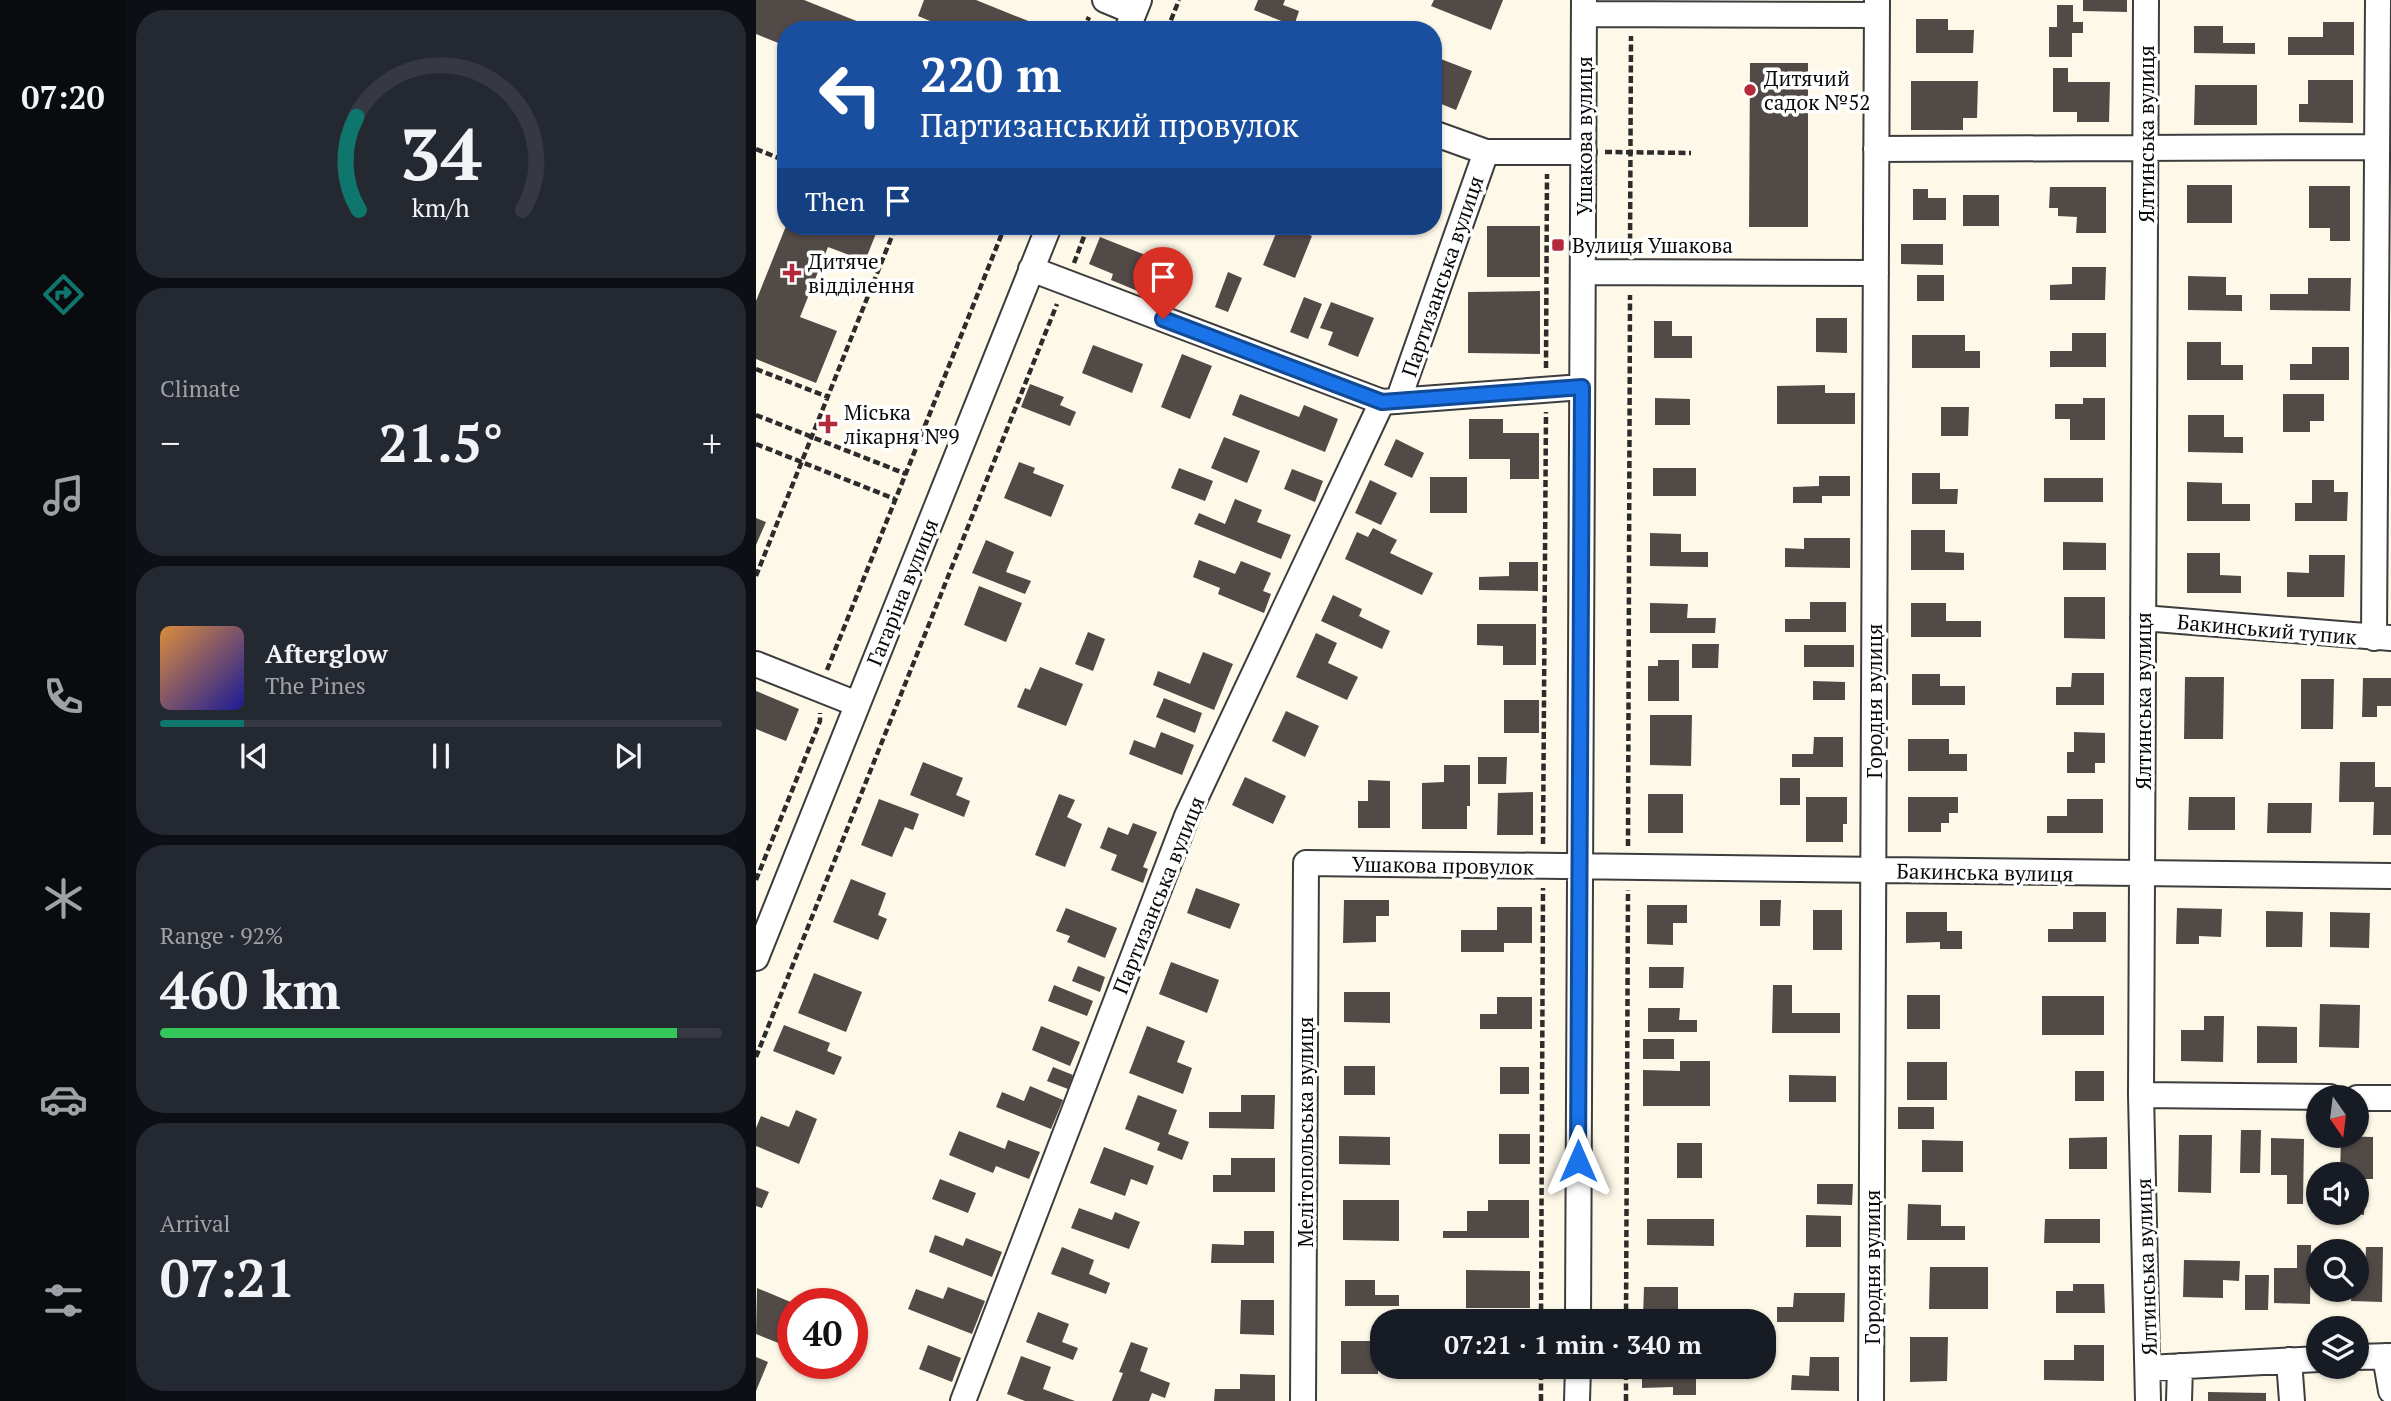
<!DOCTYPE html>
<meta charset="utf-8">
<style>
:root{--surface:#171b24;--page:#242831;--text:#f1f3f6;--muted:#9ea1a6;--line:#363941;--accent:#0f766e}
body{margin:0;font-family:"PT Serif",serif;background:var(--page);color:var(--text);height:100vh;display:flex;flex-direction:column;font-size:26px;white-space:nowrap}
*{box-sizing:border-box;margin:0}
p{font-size:23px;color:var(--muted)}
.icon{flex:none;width:38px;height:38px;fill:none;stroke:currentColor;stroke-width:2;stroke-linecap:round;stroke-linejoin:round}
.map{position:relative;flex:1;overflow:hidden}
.drawer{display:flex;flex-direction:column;gap:10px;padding:10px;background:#0d0f14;width:630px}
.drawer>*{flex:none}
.banner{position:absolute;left:21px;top:21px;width:665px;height:214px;border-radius:28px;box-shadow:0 2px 5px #0004;background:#1a4fa0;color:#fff;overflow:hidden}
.needle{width:46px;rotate:166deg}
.controls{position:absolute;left:1550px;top:1085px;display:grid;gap:14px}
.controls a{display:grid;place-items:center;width:63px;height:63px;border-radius:50%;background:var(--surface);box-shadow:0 2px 5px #0004;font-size:35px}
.speed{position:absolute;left:21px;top:1288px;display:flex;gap:14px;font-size:35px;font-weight:700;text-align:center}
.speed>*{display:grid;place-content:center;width:91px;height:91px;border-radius:50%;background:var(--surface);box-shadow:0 2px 5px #0004;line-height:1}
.speed .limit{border:10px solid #d22;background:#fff;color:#111}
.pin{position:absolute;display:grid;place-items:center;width:60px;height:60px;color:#fff;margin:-72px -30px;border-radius:50% 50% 50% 0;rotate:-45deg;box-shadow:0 0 7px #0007}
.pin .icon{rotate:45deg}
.me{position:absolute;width:77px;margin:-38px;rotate:0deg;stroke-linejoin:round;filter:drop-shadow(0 0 5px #0008)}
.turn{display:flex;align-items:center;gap:24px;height:147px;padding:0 28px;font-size:32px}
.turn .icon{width:91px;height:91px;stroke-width:2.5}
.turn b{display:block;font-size:49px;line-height:60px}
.then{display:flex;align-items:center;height:66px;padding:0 28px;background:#0003;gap:14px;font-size:26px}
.big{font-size:52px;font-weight:800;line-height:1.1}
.drawer .card{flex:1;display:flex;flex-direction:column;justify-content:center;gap:10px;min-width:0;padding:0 24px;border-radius:28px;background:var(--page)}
.drawer .dial{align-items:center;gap:0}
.dial svg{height:182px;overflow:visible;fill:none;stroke:var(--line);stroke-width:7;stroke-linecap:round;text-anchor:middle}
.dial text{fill:var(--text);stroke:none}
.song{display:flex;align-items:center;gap:21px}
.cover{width:84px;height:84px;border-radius:10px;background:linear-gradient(135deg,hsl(30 70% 55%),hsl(240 70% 35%))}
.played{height:7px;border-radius:4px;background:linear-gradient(90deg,var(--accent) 15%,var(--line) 15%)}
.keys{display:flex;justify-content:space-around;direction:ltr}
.heat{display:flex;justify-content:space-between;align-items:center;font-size:38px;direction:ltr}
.charge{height:10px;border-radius:5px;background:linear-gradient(90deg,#34c759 92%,var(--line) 0)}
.trip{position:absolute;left:614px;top:1309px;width:406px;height:70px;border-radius:28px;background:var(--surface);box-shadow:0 2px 5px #0004;font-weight:800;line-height:70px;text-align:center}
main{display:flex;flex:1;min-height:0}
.tab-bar{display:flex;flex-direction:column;width:126px;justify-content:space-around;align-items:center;background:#090b0e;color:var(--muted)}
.tab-bar .icon{width:49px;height:49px}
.tab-bar .selected{color:var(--accent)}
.tab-bar b{font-size:32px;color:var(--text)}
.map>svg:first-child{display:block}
.building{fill:#524a47}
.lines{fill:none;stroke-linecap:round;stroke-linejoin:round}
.minor-casing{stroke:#3d3d3d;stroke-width:28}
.path{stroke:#2c2c2c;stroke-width:4.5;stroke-dasharray:7 3.5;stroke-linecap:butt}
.minor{stroke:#fff;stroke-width:24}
.route-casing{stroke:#114b97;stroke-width:18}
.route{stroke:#1a73e8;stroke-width:12}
.poi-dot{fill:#b22a3b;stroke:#fff;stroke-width:2.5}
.labels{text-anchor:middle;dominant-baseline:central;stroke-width:7;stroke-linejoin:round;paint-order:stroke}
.poi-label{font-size:21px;fill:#0a0a0a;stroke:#fff;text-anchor:start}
.street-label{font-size:21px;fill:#0a0a0a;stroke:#fff}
</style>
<main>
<nav class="tab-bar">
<b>07:20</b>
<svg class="icon selected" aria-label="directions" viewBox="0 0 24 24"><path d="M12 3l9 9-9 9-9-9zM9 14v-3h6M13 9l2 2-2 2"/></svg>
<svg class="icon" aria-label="music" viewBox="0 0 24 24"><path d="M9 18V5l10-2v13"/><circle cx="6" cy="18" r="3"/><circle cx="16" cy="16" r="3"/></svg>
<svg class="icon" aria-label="phone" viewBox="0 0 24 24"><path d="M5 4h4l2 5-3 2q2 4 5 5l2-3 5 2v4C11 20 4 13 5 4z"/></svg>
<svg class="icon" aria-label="climate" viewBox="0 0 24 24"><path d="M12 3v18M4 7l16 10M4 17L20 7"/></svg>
<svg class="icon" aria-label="car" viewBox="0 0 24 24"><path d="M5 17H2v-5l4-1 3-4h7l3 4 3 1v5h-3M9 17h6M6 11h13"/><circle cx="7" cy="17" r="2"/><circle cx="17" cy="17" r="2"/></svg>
<svg class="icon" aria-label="filters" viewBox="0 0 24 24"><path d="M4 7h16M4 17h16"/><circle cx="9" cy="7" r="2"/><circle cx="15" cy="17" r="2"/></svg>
</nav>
<section class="drawer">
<div class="card dial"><svg viewBox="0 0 100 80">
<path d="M14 69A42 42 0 1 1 86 69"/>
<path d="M14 69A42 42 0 0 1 13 28" stroke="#0f766e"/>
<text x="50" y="56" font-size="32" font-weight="700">34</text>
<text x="50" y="72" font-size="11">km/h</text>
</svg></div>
<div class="card"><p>Climate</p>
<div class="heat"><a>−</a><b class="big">21.5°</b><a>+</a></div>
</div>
<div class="card">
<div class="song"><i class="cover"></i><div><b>Afterglow</b><p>The Pines</p></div></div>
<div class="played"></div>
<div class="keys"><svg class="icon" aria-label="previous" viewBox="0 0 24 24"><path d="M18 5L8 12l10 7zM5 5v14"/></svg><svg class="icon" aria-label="pause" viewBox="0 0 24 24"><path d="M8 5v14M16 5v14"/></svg><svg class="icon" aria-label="next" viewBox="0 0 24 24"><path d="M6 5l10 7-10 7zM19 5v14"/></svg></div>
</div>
<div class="card"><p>Range · 92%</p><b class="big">460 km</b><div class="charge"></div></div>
<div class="card"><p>Arrival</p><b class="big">07:21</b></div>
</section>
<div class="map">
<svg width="1635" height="1401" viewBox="0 0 1635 1401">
<rect width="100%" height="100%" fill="#fef8e8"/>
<path class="building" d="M0,0H48L123,30H30V46L0,34Z
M168,0H220L287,27L286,30H196L162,16Z
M502,0H529L527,5L543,11L538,26L498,10Z
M678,0H747L735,30L675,6Z
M1327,0H1371V12L1327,11Z
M1301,5H1317V22H1327V33H1316V57H1293V27H1301Z
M1160,19H1192V30H1218L1217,53H1160Z
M1567,22H1598V55H1532V37H1567Z
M1438,26H1467V43H1499V54L1438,53Z
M677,56L716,71L700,110L678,101L682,92L677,90Z
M994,63H1052V227H993Z
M1297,68H1312V82H1354L1353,122H1321V112H1297Z
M1552,80H1597V123L1543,122V104H1552Z
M1155,81H1222L1221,118H1207V130H1155Z
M1439,85H1501V125H1438Z
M1431,185H1476V223H1431Z
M1553,186H1594V241H1574V228H1553Z
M1294,187H1350V233H1320L1321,217L1302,216V208H1293Z
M1157,189H1172V198H1190V220H1157Z
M1207,195H1243V226H1207Z
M30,226H123L109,261L72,247L44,317L81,331L60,383L0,359V301Z
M523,226H530L556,236L539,278L507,265Z
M731,226H784V277H731Z
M344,237L392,256L382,282L387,284L384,292L355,280L357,274L333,264Z
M1145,244H1187V265L1145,264Z
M1316,267H1350L1349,300H1294V285L1316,284Z
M472,272L486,278L472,312L459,307Z
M1161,275H1188V301H1161Z
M1432,276L1470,277V295H1486V311L1432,310Z
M1552,278H1595L1594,311L1514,310V294H1552Z
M784,291V354L712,353V292Z
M548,297L566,304L552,339L534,332Z
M575,302L618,318L602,357L572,345L577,332L564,328Z
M1060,318H1091V353L1060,352Z
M898,321H916V336H936V358H898Z
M1316,333H1350V367H1294V351H1316Z
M1156,335H1209V351H1224V368H1156Z
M1431,342H1465V365H1487V380H1431Z
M337,345L387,364L376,393L326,373Z
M1556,347H1593V380H1534V364H1556Z
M426,354L456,366L434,419L405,407Z
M274,384L308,397L304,405L320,412L314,426L265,407Z
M1069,385V393H1099V424H1021V386Z
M484,394L543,417L548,405L582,419L569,452L476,415Z
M1527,394H1568V421H1554V432H1527Z
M899,398L934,399V425H899Z
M1327,398H1349V440H1314V419H1299V404H1327Z
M1185,407H1213L1212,436H1185Z
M1432,415H1468V437H1487V453L1432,452Z
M713,419H747V433H783V479H754V459H713Z
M468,437L504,451L491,483L455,468Z
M640,439L668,453L656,478L628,465Z
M263,462L279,468L277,473L308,485L295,517L248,498Z
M423,468L457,481L449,501L415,488Z
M897,468H940V496H897Z
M536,469L567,481L559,502L528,489Z
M1156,473H1184V489H1202L1201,504H1156Z
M1063,476H1094V496H1066V503H1037V487L1063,486Z
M674,477H711V513H674Z
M1288,478H1347V502H1288Z
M614,480L641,493L625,525L599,513Z
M1556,480H1578V492H1592L1591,521H1539V503H1556Z
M1431,482L1466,483V504H1494V521H1431Z
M479,499L506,510L501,522L535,535L525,559L438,524L443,513L469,524Z
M0,518L10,522L0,545Z
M617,528L641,540L634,553L677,573L666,595L589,559L601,532L612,537Z
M1155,530H1189V552L1208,553V570H1155Z
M894,533L925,534V552H952V567L894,566Z
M1048,538H1094V568L1029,567V548L1048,549Z
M230,540L258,552L250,572L275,581L269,594L216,573Z
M1307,542L1350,543V570H1307Z
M1431,553H1464V575L1485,576V593H1431Z
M1553,555H1589L1588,597H1531V572L1553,573Z
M443,560L479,574L485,561L515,573L507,591L515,594L508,613L462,594L464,588L437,577Z
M753,562H782V591L723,590V577L753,576Z
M223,586L266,603L250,642L208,625Z
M577,595L606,609L603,616L634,631L626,649L565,621Z
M1308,597H1349V639L1308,638Z
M1054,602H1090V632H1029V619H1054Z
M894,603L932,604L931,618H960L959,633H894Z
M1155,603H1190V621H1225V637H1155Z
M721,624H780V665H747V646L721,645Z
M332,632L349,639L337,671L319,664Z
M560,633L581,643L572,663L602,677L591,700L540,677Z
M936,644H963L962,668H936Z
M1048,645H1098V667H1048Z
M447,652L477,664L458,710L397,685L402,671L434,684Z
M902,660H923V701H892V666H902Z
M284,667L327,684L310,726L261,707L269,688L274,690Z
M1316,673H1348V705H1300V687H1315Z
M1156,674H1184V686H1209V705H1156Z
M1429,677H1468L1467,739H1428Z
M1607,678H1635V706H1621V717H1606Z
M1545,679H1578L1577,729H1545Z
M1057,681L1089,682V700H1057Z
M0,691L43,709L30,741L0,729Z
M408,698L446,713L439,733L400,717Z
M748,700H783V733H748Z
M530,711L563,726L549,757L516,741Z
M894,715H936L935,766L894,765Z
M405,732L438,745L426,775L373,754L378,740L399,748Z
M1318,732L1349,733V763H1339V773H1311V752H1318Z
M1058,737H1087V767H1036V754H1057Z
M1152,739H1193V754H1211V771H1152Z
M722,757H751L750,784H722Z
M167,762L207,778L200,795L214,801L208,817L154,795Z
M1584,762H1619V787H1635V835H1617L1618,802H1583Z
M688,765H714V806H711V829H666V783L688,782Z
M489,777L530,796L517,824L476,805Z
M1024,778H1044V805H1024Z
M612,780L634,781V828H602V801H612Z
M777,792V835H741L742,793Z
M303,794L319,800L311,817L326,824L309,867L279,855Z
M892,794H927V833H892Z
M1050,797H1091V824H1087V842H1050Z
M1152,797H1202V813H1193V823H1185V832H1152Z
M1433,797H1479V830H1432Z
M123,799L163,814L157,830L149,827L136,857L105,845Z
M1311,799H1347V833H1291V816H1311Z
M1512,803H1556L1555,833H1511Z
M377,823L401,832L387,867L392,869L387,883L355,870L361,855L344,848L352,827L372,835Z
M95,879L130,893L122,915L131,919L122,940L77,922Z
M440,888L484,904L474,929L431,913Z
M588,900H633V916H620V942L587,943Z
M1004,900H1025L1024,926H1004Z
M891,905H931V923H917V945L891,944Z
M741,907H776V943H748V952H705V930H741Z
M310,908L361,928L349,958L311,942L314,936L300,931Z
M1421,908L1466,909L1465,937L1443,936V944H1420Z
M1057,910H1086V950H1057Z
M1510,911L1547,912L1546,947H1510Z
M1150,912H1191V931H1206V949H1184V942L1150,943Z
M1317,912H1350V942H1292V929H1317Z
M1574,912L1614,913L1613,948L1574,947Z
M415,962L463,980L451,1013L403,994Z
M322,966L349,977L344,992L316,981Z
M893,967H928L927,988H893Z
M58,973L106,992L90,1032L42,1013Z
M298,985L337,1001L331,1016L292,1001Z
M1017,985H1036V1013H1084V1033H1016Z
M588,992H634V1023L588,1022Z
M1151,995H1184V1029H1151Z
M1286,996H1348V1035H1286Z
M741,997H776V1029H724V1014H741Z
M1564,1004L1604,1005L1603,1048L1563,1047Z
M892,1008H924L923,1020H941V1032H892Z
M1448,1016H1468L1467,1062L1425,1061V1030H1448Z
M28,1025L74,1043L71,1051L86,1057L78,1075L17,1051Z
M285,1026L324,1042L314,1066L276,1050Z
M391,1026L429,1041L421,1062L436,1068L427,1094L373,1073Z
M1501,1026L1541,1027V1063H1501Z
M887,1039H918V1059H887Z
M924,1061H954V1106H887V1070L924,1071Z
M1151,1062H1191V1100H1151Z
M588,1066H619V1095H588Z
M297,1067L317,1075L312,1089L291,1081Z
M744,1067H773V1094H744Z
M1319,1071H1348V1101H1319Z
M1033,1075L1080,1076V1102H1033Z
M274,1086L307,1100L295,1129L240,1107L246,1092L268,1101Z
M382,1095L421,1110L412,1134L433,1142L426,1160L401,1150L404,1143L369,1129Z
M485,1095H519L518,1129L453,1128V1112H485Z
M1142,1107H1178V1129H1142Z
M40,1110L61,1119L43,1164L0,1146V1128L5,1116L33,1127Z
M1485,1130H1505L1504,1173H1484Z
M203,1131L249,1149L252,1140L284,1152L273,1179L240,1166L237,1173L193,1155Z
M743,1134H774V1164H743Z
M1423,1135H1456L1455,1193L1422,1192Z
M583,1136L634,1137V1165L583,1164Z
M1585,1136L1617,1137V1179H1609L1608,1215L1601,1214V1174H1584Z
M1351,1137V1169H1313V1138Z
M1515,1138L1548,1139L1547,1204H1531V1175H1515Z
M1166,1140L1207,1141V1172H1166Z
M921,1143H946V1178H921Z
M348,1147L398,1166L391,1185L375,1179L369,1196L334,1183Z
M475,1158H519V1192H457V1175H475Z
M184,1179L220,1193L212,1213L176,1199Z
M1061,1184H1097L1096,1205L1061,1204Z
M0,1187L13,1192L6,1208L0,1206Z
M587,1200H643V1241L587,1240Z
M732,1200H773V1238H687V1231H711V1211H732Z
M1152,1204L1185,1205V1226H1209V1240H1151Z
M323,1208L356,1220L359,1212L384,1222L373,1249L315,1228Z
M1050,1215L1085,1216V1247H1050Z
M891,1219H958V1246L891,1245Z
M1289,1219H1344V1243H1288Z
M488,1231H518V1263H455L456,1244L488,1245Z
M179,1235L207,1246L210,1238L246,1252L236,1277L173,1252Z
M1541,1245H1555L1554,1304L1518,1303V1268H1541Z
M306,1247L338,1260L333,1274L354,1283L350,1294L295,1274Z
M1610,1247H1627L1626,1302L1595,1301L1596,1290H1601V1268H1609Z
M1428,1260L1484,1261L1483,1281L1467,1280V1298L1427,1297Z
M1174,1267H1232V1309H1173Z
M710,1270L774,1271V1308H710Z
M1489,1275H1513L1512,1310H1489Z
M589,1280H619V1295H643V1306H589Z
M1317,1284H1348L1349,1313H1300V1291H1317Z
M192,1287L229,1301L216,1334L152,1309L160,1289L187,1299Z
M888,1287H922V1318H887Z
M1,1288L37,1303L35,1348L0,1334Z
M1038,1293H1089L1088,1322H1021V1307H1037Z
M485,1300H518V1335L484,1334Z
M282,1312L313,1324L306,1342L322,1348L317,1360L270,1342Z
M1154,1337H1192L1191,1381L1154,1382Z
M585,1341H622V1374H585Z
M375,1342L392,1348L384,1371L414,1383L409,1398L396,1393L393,1401H356L367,1373L363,1372Z
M172,1345L205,1358L196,1382L163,1369Z
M1318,1345H1348V1381L1288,1380V1360H1318Z
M265,1356L295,1367L287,1389L319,1401H269L251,1394Z
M0,1357L12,1362L0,1391Z
M1054,1357H1083V1391L1035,1390L1036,1375L1053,1376Z
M704,1367H774V1375H704Z
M886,1367H923V1375H940V1395H917V1387L886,1388Z
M484,1374L519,1375V1401H458L459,1389H484Z
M1452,1392L1510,1393V1401H1452Z"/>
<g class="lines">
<defs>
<path id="minor" d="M349,0L378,12
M1390,0L1385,1095L1392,1401
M828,14L1121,15
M371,30L383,0
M677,133L730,152H828
M1120,149L1621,147
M275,269L626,402L826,387
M827,272L1120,273
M642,401L730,152
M1387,618L1635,638
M1618,638L1622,0
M0,664L101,704
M0,958L293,226
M1385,1095L1574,1097
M1601,1098H1635
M822,1321L828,0
M1629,1356L1635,1391
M1601,1357L1635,1356
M1533,1360L1536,1401
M1392,1368L1563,1359
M207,1401L431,816L626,402
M547,1401L550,863L1635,876
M821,1401L822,1367
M1115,1401L1121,0
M1423,1401L1424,1366"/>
</defs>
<use href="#minor" class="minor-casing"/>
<path class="path" d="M327,30L333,17
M411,30L423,0
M0,149L30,161
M849,152L935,153
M874,251L875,36
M318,263L332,226
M790,368L791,174
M0,369L72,397
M0,415L150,474
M0,444L139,499
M0,576L140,226
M71,670L249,226
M787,844L790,412
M872,846L874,295
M0,880L64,721V713
M0,1057L301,304
M785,1321L787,888
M870,1321L872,890
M785,1401V1367
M870,1401V1367"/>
<use href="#minor" class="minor"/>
</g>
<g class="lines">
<defs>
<path id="route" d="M407,319L626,402L826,387L822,1161"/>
</defs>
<use href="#route" class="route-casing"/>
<use href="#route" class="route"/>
</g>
<g class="poi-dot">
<circle cx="994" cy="90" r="7"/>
<rect x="795" y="238" width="14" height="14" rx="3.5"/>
<path d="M32.5 262.5h7v7h7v7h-7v7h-7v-7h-7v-7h7z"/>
<path d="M68.5 413.5h7v7h7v7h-7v7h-7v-7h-7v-7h7z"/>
</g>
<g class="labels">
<g class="poi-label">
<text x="1008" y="78">Дитячий<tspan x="1008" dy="24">садок №52</tspan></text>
<text x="816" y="245">Вулиця Ушакова</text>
<text x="52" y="261">Дитяче<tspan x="52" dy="24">відділення</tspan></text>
<text x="88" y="412">Міська<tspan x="88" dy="24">лікарня №9</tspan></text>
</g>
<g class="street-label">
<text transform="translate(1390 134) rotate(-90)">Ялтинська вулиця</text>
<text transform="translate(828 136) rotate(-90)">Ушакова вулиця</text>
<text transform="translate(686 276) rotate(-71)">Партизанська вулиця</text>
<text transform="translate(146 592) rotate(-68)">Гагаріна вулиця</text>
<text transform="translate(1511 629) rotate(5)">Бакинський тупик</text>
<text transform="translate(1118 701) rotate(-90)">Городня вулиця</text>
<text transform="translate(1387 701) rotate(-90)">Ялтинська вулиця</text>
<text transform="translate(687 865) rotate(1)">Ушакова провулок</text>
<text transform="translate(1229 872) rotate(1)">Бакинська вулиця</text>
<text transform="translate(402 895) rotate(-68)">Партизанська вулиця</text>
<text transform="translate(549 1132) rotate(-90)">Мелітопольська вулиця</text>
<text transform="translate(1116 1267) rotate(-90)">Городня вулиця</text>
<text transform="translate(1390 1267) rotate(-92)">Ялтинська вулиця</text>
</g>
</g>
</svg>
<div class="controls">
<a><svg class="needle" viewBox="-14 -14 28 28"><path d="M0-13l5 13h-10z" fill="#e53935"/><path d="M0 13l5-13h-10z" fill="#9ea1a6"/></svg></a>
<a><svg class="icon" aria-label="sound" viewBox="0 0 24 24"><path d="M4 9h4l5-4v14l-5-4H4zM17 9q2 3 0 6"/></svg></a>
<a><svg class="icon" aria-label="search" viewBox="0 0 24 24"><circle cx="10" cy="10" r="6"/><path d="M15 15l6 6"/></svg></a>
<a><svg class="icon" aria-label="layers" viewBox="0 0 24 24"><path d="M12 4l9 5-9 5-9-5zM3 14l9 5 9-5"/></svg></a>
</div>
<div class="speed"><div class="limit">40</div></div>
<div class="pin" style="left:407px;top:319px;background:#d93025"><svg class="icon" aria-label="arrive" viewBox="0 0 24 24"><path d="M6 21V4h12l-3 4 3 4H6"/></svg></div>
<svg class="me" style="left:822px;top:1161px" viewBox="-20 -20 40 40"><path d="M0-17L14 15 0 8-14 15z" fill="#1a73e8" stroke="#fff" stroke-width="4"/></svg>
<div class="trip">07:21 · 1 min · 340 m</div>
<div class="banner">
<div class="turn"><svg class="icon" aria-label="left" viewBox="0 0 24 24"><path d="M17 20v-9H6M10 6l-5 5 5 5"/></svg><div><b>220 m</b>Партизанський провулок</div></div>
<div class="then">Then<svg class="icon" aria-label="arrive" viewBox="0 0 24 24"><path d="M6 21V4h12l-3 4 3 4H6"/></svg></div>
</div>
</div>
</main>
